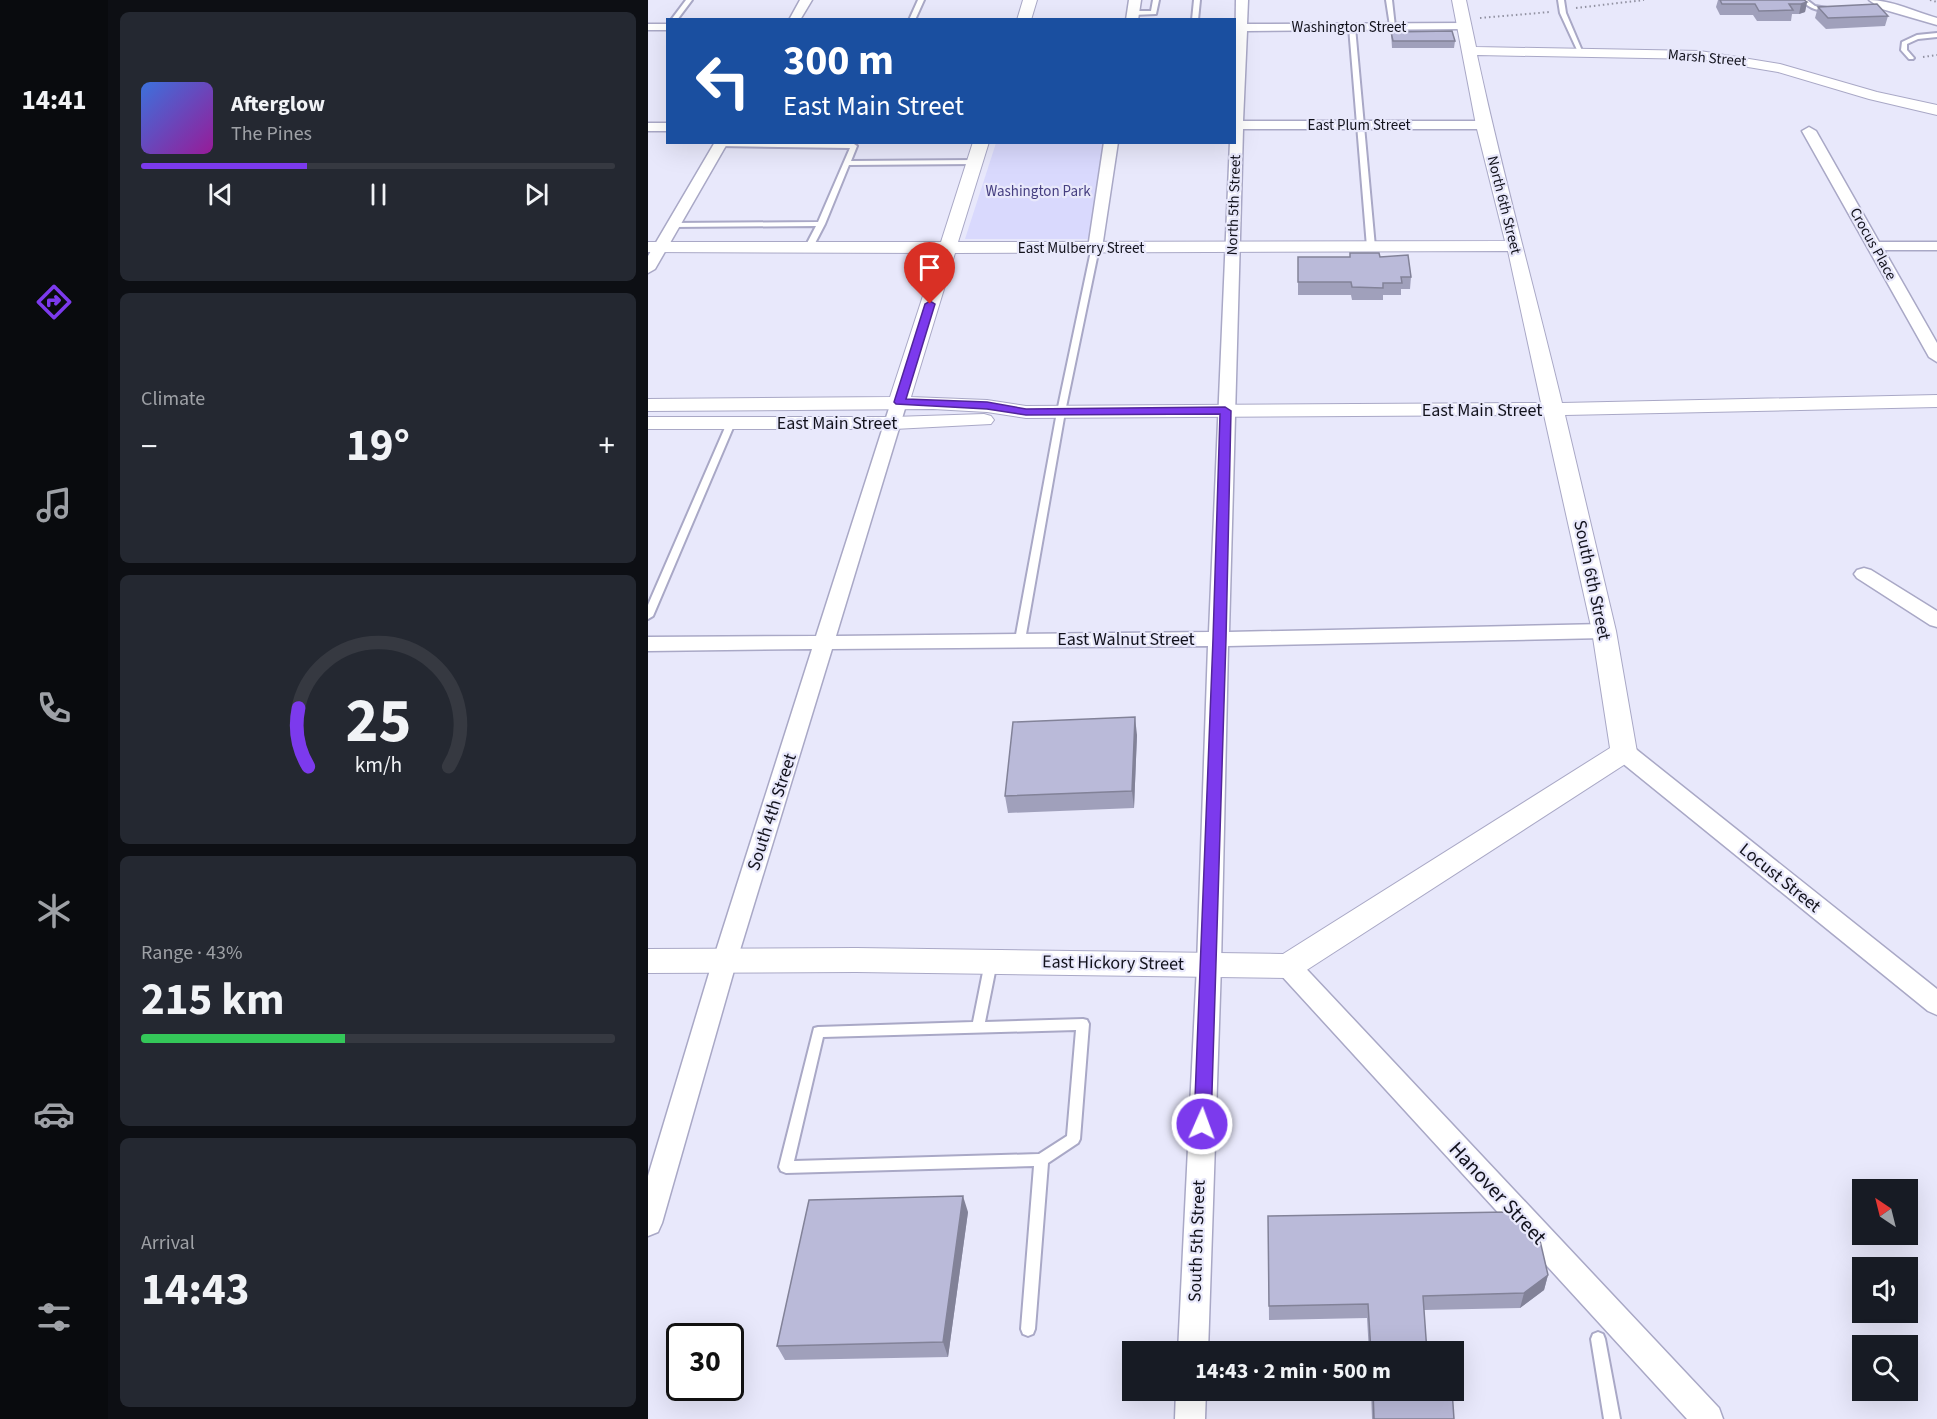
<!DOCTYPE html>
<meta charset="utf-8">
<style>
:root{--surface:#171b24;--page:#242831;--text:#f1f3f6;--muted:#9ea1a6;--line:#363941;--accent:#7c3aed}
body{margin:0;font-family:"Source Sans 3",sans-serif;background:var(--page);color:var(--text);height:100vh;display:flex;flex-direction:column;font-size:22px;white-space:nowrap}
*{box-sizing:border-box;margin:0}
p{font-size:20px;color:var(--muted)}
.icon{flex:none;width:33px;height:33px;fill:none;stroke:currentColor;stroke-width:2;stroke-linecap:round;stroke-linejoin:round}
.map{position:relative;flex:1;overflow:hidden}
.sheet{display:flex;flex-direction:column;gap:12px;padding:12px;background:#0d0f14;width:540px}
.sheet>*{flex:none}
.banner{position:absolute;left:18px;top:18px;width:570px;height:126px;border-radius:0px;box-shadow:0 6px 24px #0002;background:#1a4fa0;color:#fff;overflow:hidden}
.needle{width:39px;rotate:325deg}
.buttons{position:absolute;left:1204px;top:1179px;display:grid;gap:12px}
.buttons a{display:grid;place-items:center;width:66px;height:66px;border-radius:0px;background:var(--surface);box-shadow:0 6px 24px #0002;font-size:30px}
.speed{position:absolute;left:18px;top:1323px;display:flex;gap:12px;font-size:30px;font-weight:700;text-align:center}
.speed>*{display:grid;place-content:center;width:78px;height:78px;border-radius:50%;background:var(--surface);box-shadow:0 6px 24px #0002;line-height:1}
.speed .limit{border:3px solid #111;border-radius:9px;background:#fff;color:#111}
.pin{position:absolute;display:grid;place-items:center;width:51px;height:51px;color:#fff;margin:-62px -26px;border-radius:50% 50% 50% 0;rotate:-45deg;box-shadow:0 0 6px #0007}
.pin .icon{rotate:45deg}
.me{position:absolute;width:66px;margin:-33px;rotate:2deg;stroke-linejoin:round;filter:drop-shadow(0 0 4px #0008)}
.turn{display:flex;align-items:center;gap:21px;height:126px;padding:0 18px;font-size:27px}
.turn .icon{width:78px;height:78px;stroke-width:2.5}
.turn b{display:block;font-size:42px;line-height:51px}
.big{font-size:45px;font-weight:700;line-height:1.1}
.sheet .tile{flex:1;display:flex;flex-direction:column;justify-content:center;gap:9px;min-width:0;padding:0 21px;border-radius:9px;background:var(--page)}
.sheet .dial{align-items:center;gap:0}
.dial svg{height:156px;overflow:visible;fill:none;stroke:var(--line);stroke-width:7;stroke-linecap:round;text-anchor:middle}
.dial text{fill:var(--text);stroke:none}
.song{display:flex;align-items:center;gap:18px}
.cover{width:72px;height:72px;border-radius:9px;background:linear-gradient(135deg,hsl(220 70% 55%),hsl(300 70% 35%))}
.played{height:6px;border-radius:3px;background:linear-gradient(90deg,var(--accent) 35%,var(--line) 35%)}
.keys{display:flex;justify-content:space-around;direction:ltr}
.heat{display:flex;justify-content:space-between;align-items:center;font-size:33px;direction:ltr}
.charge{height:9px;border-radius:4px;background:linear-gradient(90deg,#34c759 43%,var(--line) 0)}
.trip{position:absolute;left:474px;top:1341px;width:342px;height:60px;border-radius:0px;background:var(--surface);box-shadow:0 6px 24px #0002;font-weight:700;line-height:60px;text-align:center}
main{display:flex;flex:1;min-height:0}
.tabs{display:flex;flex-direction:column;width:108px;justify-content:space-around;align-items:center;background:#090b0e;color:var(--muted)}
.tabs .icon{width:42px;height:42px}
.tabs .on{color:var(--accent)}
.tabs b{font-size:27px;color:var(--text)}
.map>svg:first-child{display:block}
.green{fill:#d9d9fd}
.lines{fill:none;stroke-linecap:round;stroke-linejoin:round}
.service-casing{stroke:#a9a8c6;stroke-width:4}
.minor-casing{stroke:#a9a8c6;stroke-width:3}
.tertiary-casing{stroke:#a9a8c6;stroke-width:2}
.path{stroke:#9191a1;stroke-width:2;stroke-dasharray:1.5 3;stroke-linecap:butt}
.service{fill:#fff;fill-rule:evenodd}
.minor{fill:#fff;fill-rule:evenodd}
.tertiary{fill:#fff;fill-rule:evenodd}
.wall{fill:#a0a0bb}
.shaded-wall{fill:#828298}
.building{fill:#babad9;stroke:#828298;stroke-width:1.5}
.route{fill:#7c3aed;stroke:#51269a;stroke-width:1.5}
.labels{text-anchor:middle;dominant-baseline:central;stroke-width:4.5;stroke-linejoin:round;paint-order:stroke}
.far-street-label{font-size:15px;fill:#12121c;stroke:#e8e8fb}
.far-park-label{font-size:15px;fill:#463f81;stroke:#e8e8fb}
.street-label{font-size:18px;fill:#12121c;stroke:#e8e8fb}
.near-street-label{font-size:21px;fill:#12121c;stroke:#e8e8fb}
</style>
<main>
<nav class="tabs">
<b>14:41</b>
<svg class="icon on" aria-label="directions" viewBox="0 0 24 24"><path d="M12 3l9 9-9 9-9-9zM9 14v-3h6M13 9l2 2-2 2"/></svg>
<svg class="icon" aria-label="music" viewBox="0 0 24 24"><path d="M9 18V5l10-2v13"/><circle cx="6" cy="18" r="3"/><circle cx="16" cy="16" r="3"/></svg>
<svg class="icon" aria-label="phone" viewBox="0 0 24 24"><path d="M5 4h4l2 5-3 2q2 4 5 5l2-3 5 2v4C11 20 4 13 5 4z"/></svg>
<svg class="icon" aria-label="climate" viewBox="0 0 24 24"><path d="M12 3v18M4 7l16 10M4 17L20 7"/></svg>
<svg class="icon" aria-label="car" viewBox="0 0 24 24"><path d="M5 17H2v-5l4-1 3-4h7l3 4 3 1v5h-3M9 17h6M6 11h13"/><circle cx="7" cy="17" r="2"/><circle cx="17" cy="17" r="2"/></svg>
<svg class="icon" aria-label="filters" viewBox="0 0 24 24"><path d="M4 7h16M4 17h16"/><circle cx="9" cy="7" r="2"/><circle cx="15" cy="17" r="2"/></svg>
</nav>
<section class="sheet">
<div class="tile">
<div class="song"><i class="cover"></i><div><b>Afterglow</b><p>The Pines</p></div></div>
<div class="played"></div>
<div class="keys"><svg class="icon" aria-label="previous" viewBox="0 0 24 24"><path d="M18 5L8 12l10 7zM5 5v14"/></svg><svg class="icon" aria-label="pause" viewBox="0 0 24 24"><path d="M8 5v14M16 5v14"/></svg><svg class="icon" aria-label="next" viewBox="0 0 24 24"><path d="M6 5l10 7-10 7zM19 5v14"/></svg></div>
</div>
<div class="tile"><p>Climate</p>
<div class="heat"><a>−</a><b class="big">19°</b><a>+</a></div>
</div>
<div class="tile dial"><svg viewBox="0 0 100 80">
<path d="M14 69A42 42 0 1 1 86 69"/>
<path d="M14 69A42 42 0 0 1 9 39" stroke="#7c3aed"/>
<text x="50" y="56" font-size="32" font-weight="700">25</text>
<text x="50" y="72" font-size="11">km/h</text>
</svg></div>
<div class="tile"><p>Range · 43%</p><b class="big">215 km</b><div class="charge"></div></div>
<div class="tile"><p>Arrival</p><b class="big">14:43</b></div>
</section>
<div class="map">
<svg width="1289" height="1419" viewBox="0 0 1289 1419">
<rect width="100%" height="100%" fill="#e8e8fb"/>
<path class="green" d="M348,143H455L441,239H317Z"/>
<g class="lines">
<defs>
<path id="service" d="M38,0H44L29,20H23Z
M270,0H276L267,20H261Z
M505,0H511L508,14L485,15L482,13L485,11H503Z
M546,0H552L550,20H544Z
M738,0H744L747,27L742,26Z
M910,0H916L918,13L935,53L930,52L912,13Z
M1153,0H1159L1167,6L1185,9C1173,13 1162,9 1153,0Z
M704,25L707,27L727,247L723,249L719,247L701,27Z
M1289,33V37L1270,39L1259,44V50L1266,58L1265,59H1261L1253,50L1254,42L1269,35Z
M73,143L206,144L209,146L203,161L327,160L330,162L327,164L201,165L177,224L165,247L161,249L157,247L168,226L24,227L20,225L24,223L170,222L202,148L71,146V144Z
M444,246L451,248L417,412L377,640L372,643L367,640L409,412Z
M83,420L87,423L5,616L0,619V605L79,423Z
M343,957L347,958L349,962L337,1022L435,1019L439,1020L441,1024L432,1139L430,1143L400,1163L387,1329L385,1334L380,1336L375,1334L373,1329L386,1166L138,1173L133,1171L131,1167L166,1028L170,1027L325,1022L337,962L339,958ZM428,1030L419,1136L391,1154L146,1161L175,1037Z
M950,1332L955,1334L957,1339L972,1419H956L943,1339L945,1334Z"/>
<path id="minor" d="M152,0H164L152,20H141Z
M481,0H493L490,20H478Z
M588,0H600L599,24L816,23L822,26L816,29L599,31L595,121H836L842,125L836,129H595L581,632L956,624L963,626L966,631L963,636L956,638L580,646L573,965L560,1352H530L549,965L560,646L184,649L89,960L14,1223L10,1232L0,1236V1176L65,960L164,649L0,651V637L168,636L243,402L251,397L259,402L188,636L561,632L582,142H586Z
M1221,0C1243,0 1268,12 1289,18V25L1234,9Z
M0,24H20V30H0Z
M0,123H20V131H0Z
M1161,127L1168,131L1231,242H1289V250H1236L1289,343V362L1281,357L1154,131Z
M67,142H80L7,269L0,273V256Z
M456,142H470L454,248L447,252L440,248Z
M1216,568L1223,570L1289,611V627L1282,625L1209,578L1206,574L1209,570Z
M976,744L984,746L1289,989V1015L1280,1011L968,758L965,752L968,746Z
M640,956L649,959L1071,1408L1075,1419H1039L631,973L628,966L631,959Z
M528,1390H558L557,1419H527Z"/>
<path id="tertiary" d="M375,0H389L383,20H369Z
M804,0H818L828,47L1052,51L1132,64L1229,92L1289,105V115L1221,99L1130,72L1052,59L829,55C854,172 886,287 914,403L1289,395V407L917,415L968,631L989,752L985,759L651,975L640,978L208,972L0,973V949L208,948L635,954L962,748L944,631L896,415L378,418L339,412L285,409L0,411V399L242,397L289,253L0,252V242H293L325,142H341L310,242L857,241L828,125ZM860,251L893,403L378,406L339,400L263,397L307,253Z
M336,414L343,416L346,420L343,424L246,429H0V417H246Z"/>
</defs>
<use href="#service" class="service-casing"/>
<use href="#minor" class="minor-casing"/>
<use href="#tertiary" class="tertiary-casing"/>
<path class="path" d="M1282,0L1289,2
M928,8L996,0
M832,18L902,12
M1275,57L1289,55"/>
<use href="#service" class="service"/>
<use href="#minor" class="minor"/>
<use href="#tertiary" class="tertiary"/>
</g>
<path class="wall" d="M1070,0H1156L1159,2L1157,12L1151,14H1144L1143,21H1109L1105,15H1072L1068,7Z
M1170,7L1240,16L1237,26L1178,29L1167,18Z
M743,32L807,41L806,48H744Z
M702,253L732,257L763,277L762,289H753V295H735V300H704L703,295H650V257H702Z
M489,735L486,808L360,813L357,796Z
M320,1212L300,1357L137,1360L129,1346Z
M620,1216L900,1275L896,1290L872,1308L776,1310L779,1352H721L719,1318L621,1320Z
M723,1390H804L806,1419H724Z"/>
<path class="shaded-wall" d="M1159,2L1157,12L1151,14L1153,4Z
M487,717L489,735L486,808L484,791Z
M315,1196L320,1212L300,1357L295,1342Z
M900,1275L896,1290L872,1308L876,1293Z"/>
<path class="building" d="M1072,0H1156L1159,2L1153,4H1141L1145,10L1111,11L1107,4H1074Z
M1229,4L1240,16L1180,18L1170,7Z
M804,31L807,41H745L743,32Z
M702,253H731L732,257L760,255L763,277H753L754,283H735V288L704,287L703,282H650V257H702Z
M487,717L484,791L357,796L365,722Z
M315,1196L295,1342L129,1346L161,1200Z
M859,1212L890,1232L900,1275L876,1293L775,1296L779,1352H723L720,1304L621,1306L620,1216Z
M725,1390H804L806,1419H726Z"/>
<path class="route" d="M282,301L287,304L258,399L339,402L378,409L577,407L583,411L578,639L563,1124L561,1129L554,1132L548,1129L546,1124L565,639L572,414L378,415L339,409L248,404L246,402L277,304Z"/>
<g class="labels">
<g class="far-street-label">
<text x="701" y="27">Washington Street</text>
<text transform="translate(1059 58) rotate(5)">Marsh Street</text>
<text x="711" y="125">East Plum Street</text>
<text transform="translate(586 205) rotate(-88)">North 5th Street</text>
<text transform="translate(856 205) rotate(76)">North 6th Street</text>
<text transform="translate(1225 244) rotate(61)">Crocus Place</text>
<text x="433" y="248">East Mulberry Street</text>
</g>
<g class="far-park-label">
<text x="390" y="191">Washington Park</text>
</g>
<g class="street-label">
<text x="834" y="410">East Main Street</text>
<text x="189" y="423">East Main Street</text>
<text transform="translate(944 580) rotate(78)">South 6th Street</text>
<text x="478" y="639">East Walnut Street</text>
<text transform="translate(124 812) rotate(-72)">South 4th Street</text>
<text transform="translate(1132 878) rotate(39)">Locust Street</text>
<text transform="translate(465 963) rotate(1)">East Hickory Street</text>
<text transform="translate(549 1241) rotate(-88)">South 5th Street</text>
</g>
<g class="near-street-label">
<text transform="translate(850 1193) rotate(47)">Hanover Street</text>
</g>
</g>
</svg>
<div class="buttons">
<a><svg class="needle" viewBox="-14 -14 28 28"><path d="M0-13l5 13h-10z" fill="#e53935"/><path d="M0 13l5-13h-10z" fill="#9ea1a6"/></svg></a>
<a><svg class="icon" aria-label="sound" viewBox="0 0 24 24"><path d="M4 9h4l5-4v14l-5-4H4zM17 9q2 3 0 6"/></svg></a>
<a><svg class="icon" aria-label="search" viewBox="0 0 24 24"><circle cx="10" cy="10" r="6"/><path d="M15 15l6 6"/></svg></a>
</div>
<div class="speed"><div class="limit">30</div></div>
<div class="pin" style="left:282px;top:304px;background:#d93025"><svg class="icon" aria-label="arrive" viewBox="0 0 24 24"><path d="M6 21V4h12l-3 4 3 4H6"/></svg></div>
<svg class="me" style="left:554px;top:1124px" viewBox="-20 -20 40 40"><circle r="17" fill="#7c3aed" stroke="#fff" stroke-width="3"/><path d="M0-11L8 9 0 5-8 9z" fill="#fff"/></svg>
<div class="trip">14:43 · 2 min · 500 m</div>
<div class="banner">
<div class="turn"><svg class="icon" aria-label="left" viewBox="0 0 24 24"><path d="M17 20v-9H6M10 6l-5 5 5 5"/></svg><div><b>300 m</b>East Main Street</div></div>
</div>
</div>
</main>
